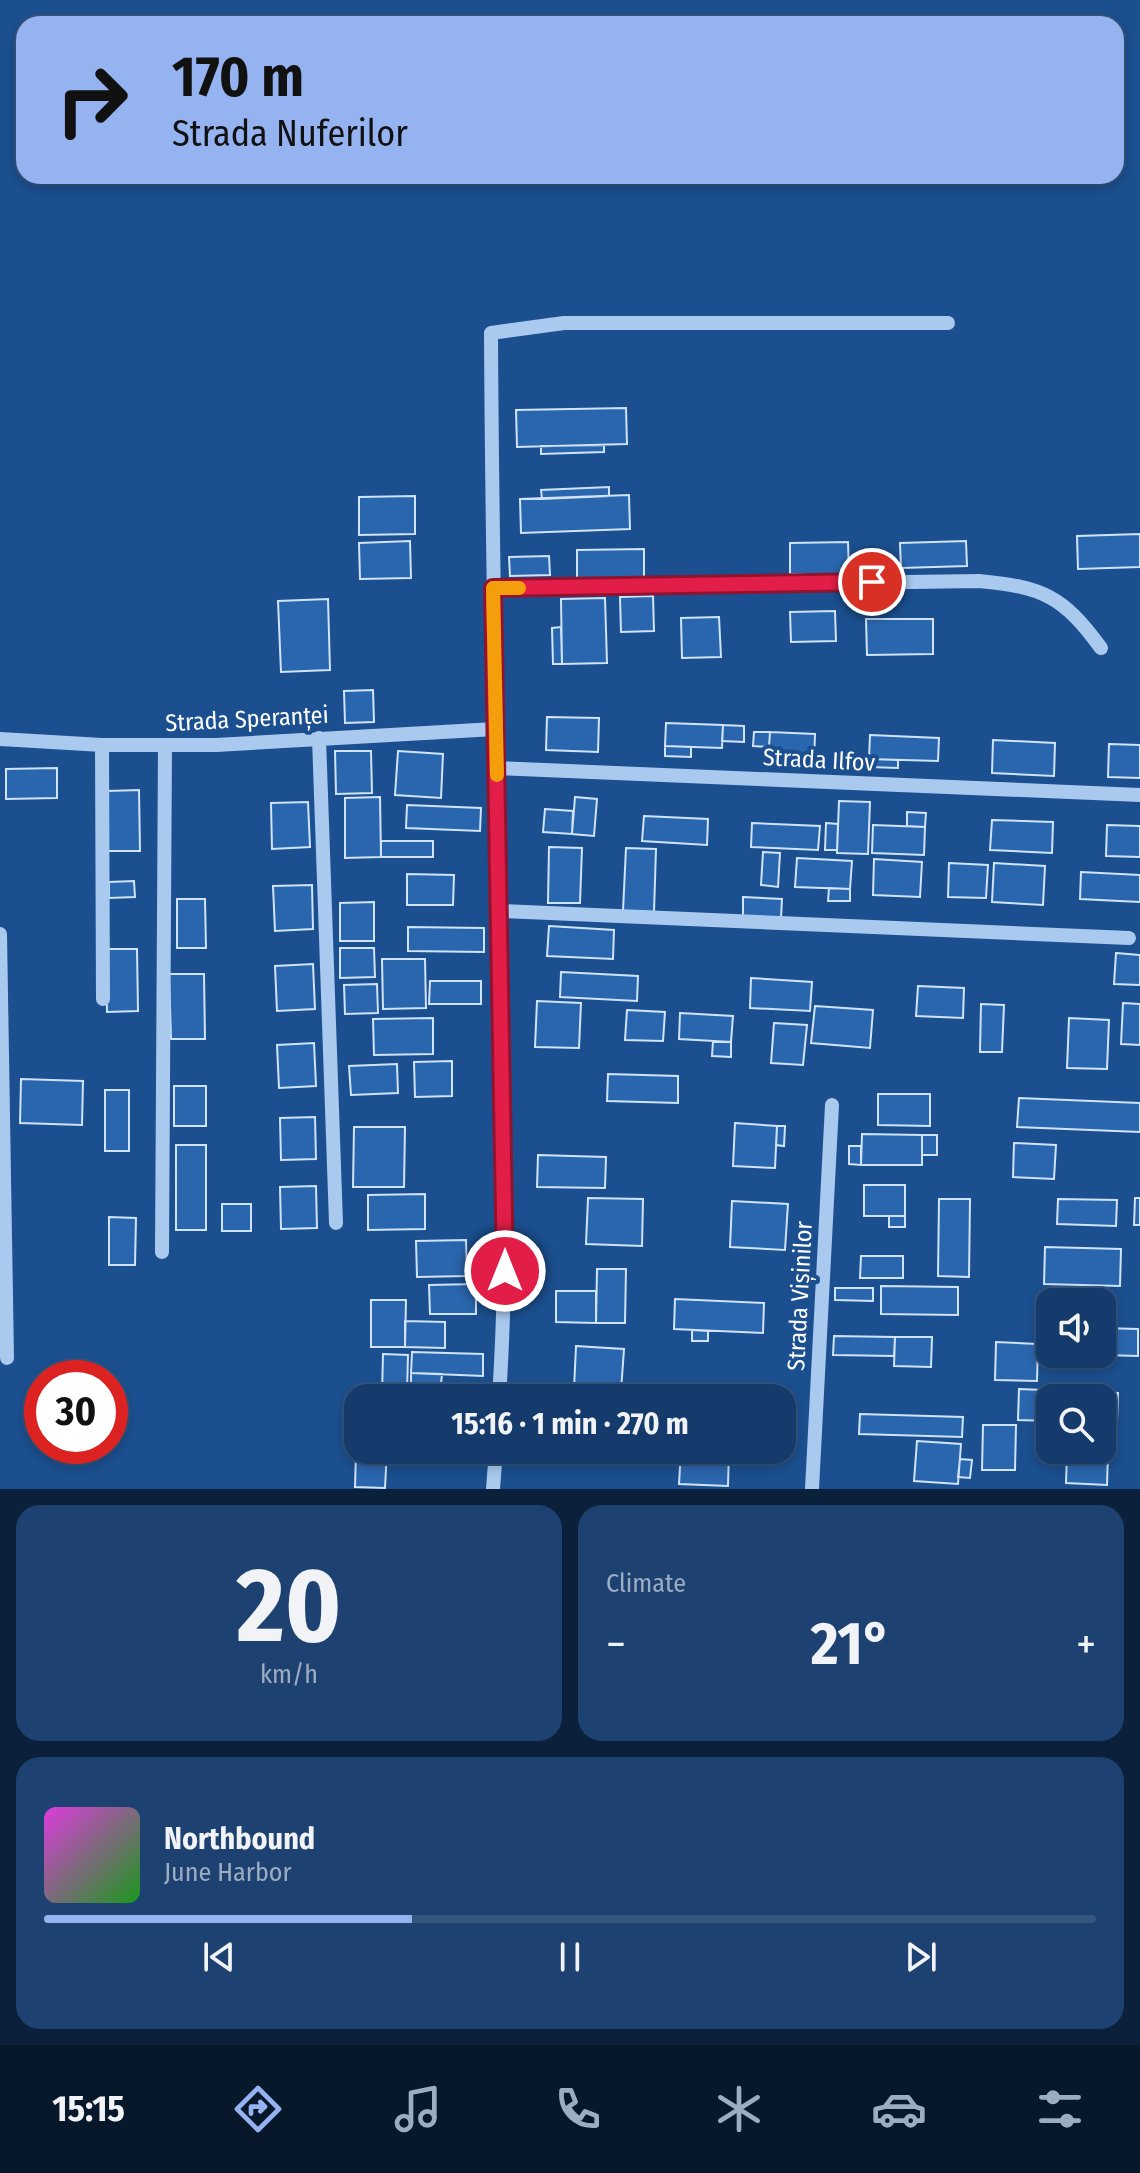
<!DOCTYPE html>
<meta charset="utf-8">
<style>
:root{--surface:#143b6b;--page:#1d4271;--text:#f1f3f6;--muted:#9dadc1;--line:#33557e;--accent:#95b2f1}
body{margin:0;font-family:"Fira Sans Condensed",sans-serif;background:var(--page);color:var(--text);height:100vh;display:flex;flex-direction:column;font-size:30px;white-space:nowrap}
*{box-sizing:border-box;margin:0}
p{font-size:26px;color:var(--muted)}
.icon{flex:none;width:44px;height:44px;fill:none;stroke:currentColor;stroke-width:2;stroke-linecap:round;stroke-linejoin:round}
.map{position:relative;height:1489px;overflow:hidden}
.panel{display:flex;flex-direction:column;gap:16px;padding:16px;background:#0b203b;flex:1}
.panel>*{flex:none}
.guide{position:absolute;left:16px;top:16px;width:1108px;height:168px;border-radius:24px;box-shadow:0 4px 12px #0003,0 0 0 2px var(--line);background:#95b2f1;color:#111;overflow:hidden}
.fabs{position:absolute;left:1036px;top:1288px;display:grid;gap:16px}
.fabs a{display:grid;place-items:center;width:80px;height:80px;border-radius:16px;background:var(--surface);box-shadow:0 4px 12px #0003,0 0 0 2px var(--line);font-size:40px}
.speed{position:absolute;left:24px;top:1360px;display:flex;gap:16px;font-size:40px;font-weight:700;text-align:center}
.speed>*{display:grid;place-content:center;width:104px;height:104px;border-radius:50%;background:var(--surface);box-shadow:0 4px 12px #0003,0 0 0 2px var(--line);line-height:1}
.speed .limit{border:12px solid #d22;background:#fff;color:#111}
.pin{position:absolute;display:grid;place-items:center;width:68px;height:68px;color:#fff;margin:-34px;border:4px solid #fff;border-radius:50%;box-shadow:0 2px 8px #0007}
.me{position:absolute;width:88px;margin:-44px;rotate:0deg;stroke-linejoin:round;filter:drop-shadow(0 0 6px #0008)}
.turn{display:flex;align-items:center;gap:28px;height:168px;padding:0 24px;font-size:36px}
.turn .icon{width:104px;height:104px;stroke-width:2.5}
.turn b{display:block;font-size:56px;line-height:68px}
.big{font-size:60px;font-weight:700;line-height:1.1}
.panel .card{flex:1;display:flex;flex-direction:column;justify-content:center;gap:12px;min-width:0;padding:0 28px;border-radius:24px;background:var(--page)}
.panel .dial{align-items:center;gap:0}
.dial b{font-size:104px;line-height:1}
.song{display:flex;align-items:center;gap:24px}
.cover{width:96px;height:96px;border-radius:12px;background:linear-gradient(135deg,hsl(300 70% 55%),hsl(120 70% 35%))}
.played{height:8px;border-radius:4px;background:linear-gradient(90deg,var(--accent) 35%,var(--line) 35%)}
.keys{display:flex;justify-content:space-around;direction:ltr}
.heat{display:flex;justify-content:space-between;align-items:center;font-size:44px;direction:ltr}
.panel .tiles{flex:1;display:grid;gap:16px;grid-template-columns:1fr 1fr}
.card:last-child{grid-column:span 2}
.trip{position:absolute;left:344px;top:1384px;width:452px;height:80px;border-radius:24px;background:var(--surface);box-shadow:0 4px 12px #0003,0 0 0 2px var(--line);font-weight:700;line-height:80px;text-align:center}
.tab-bar{display:flex;height:128px;justify-content:space-around;align-items:center;background:#08182b;color:var(--muted)}
.tab-bar .icon{width:56px;height:56px}
.tab-bar .current{color:var(--accent)}
.tab-bar b{font-size:36px;color:var(--text)}
.map>svg:first-child{display:block}
.building{fill:#2a66ad;stroke:#cfe3fa;stroke-width:2}
.lines{fill:none;stroke-linecap:round;stroke-linejoin:round}
.minor{stroke:#a9c9ee;stroke-width:14}
.route-casing{stroke:#92132f;stroke-width:20}
.route{stroke:#e11d48;stroke-width:14}
.slow{stroke:#f59e0b;stroke-width:14}
.labels{text-anchor:middle;dominant-baseline:central;stroke-width:8;stroke-linejoin:round;paint-order:stroke}
.street-label{font-size:24px;fill:#fff;stroke:#1b4f8f}
</style>
<div class="map">
<svg width="1140" height="1489" viewBox="0 0 1140 1489">
<rect width="100%" height="100%" fill="#1b4f8f"/>
<path class="building" d="M626,408L627,444L517,447L516,410Z
M604,445V452L541,454V446Z
M609,487V496L542,499L541,490Z
M629,495L630,529L521,533L520,499Z
M415,496V534L359,535V497Z
M1140,534V567L1078,569L1077,536Z
M410,541L411,578L360,579L359,543Z
M966,541L967,566L901,568L900,543Z
M848,542L849,574H790V543Z
M644,549V578L577,579V550Z
M549,556L550,575L510,576L509,557Z
M653,596L654,631L621,632L620,597Z
M605,598L607,663L562,664L561,599Z
M328,599L330,670L281,672L278,601Z
M835,611L836,641L791,642L790,612Z
M719,617L721,657L682,658L681,618Z
M866,619H933V654L867,655Z
M561,627L562,664H553L552,628Z
M373,690L374,722L345,723L344,691Z
M547,717L599,718L598,752L546,750Z
M666,723L723,725L722,748L665,746Z
M723,725L744,726V742L722,741Z
M754,732H770L769,747L753,746Z
M770,732L815,734L814,763L768,761Z
M870,735L939,738L938,761L869,759Z
M993,740L1055,743L1054,776L992,773Z
M1109,744L1140,745V778L1108,777Z
M665,746L691,747V757L665,756Z
M335,751H371L372,793L336,794Z
M398,751L443,754L441,798L395,795Z
M869,759L898,760V768L869,767Z
M57,768V798L6,799V769Z
M139,790L140,851H108L107,791Z
M380,797L381,857L345,858V798Z
M575,797L597,799L594,836L572,834Z
M839,801L870,802L868,854L837,853Z
M308,802L310,847L272,849L271,803Z
M407,805L481,808L480,831L406,828Z
M545,809L573,811L572,834L543,832Z
M907,812L926,813L925,827L907,826Z
M644,816L708,819L707,845L642,841Z
M992,820L1053,822L1052,853L990,850Z
M752,823L820,826L818,850L751,847Z
M826,823L838,824L837,850H825Z
M873,825L925,827L924,855L872,853Z
M1107,825L1140,826V857L1106,856Z
M381,841H433V857H381Z
M549,847L582,848L580,903H548Z
M626,848L656,849L654,912L623,911Z
M763,852L780,853L778,887L761,885Z
M797,858L852,861L850,889L795,887Z
M874,859L922,862L920,897L873,895Z
M949,863L988,865L986,898L948,897Z
M994,863L1045,866L1043,905L992,902Z
M1081,872L1140,875V902L1080,899Z
M407,874L454,875L453,905H407Z
M134,881L135,897L109,898V882Z
M312,885L313,929L275,931L273,886Z
M829,888L850,889V901H828Z
M743,897L782,899L781,918L743,917Z
M177,899H205L206,948H177Z
M374,902V941H340V903Z
M549,926L614,930L613,959L547,956Z
M408,927L484,928V952L408,951Z
M340,948H374L375,977L340,978Z
M106,949H137L138,1011L107,1012Z
M1116,953L1140,955V985L1114,984Z
M382,959H425L426,1008L383,1009Z
M313,964L315,1009L277,1011L275,966Z
M561,972L638,976L637,1001L560,997Z
M169,974H204L205,1039H171Z
M751,978L812,982L810,1011L750,1008Z
M430,981H481V1004H429Z
M377,984L378,1013L345,1014L344,985Z
M918,986L964,988L963,1018L916,1016Z
M537,1001L581,1003L579,1048L535,1047Z
M1123,1003L1140,1004V1045L1121,1044Z
M981,1004L1004,1005L1002,1052H980Z
M815,1006L873,1010L870,1048L811,1043Z
M627,1010L665,1012L663,1041L625,1040Z
M680,1013L733,1016L731,1042L679,1039Z
M433,1018V1054L374,1055L373,1019Z
M1069,1018L1109,1020L1107,1069L1067,1068Z
M774,1023L807,1025L803,1065L771,1063Z
M713,1041L731,1042V1057L712,1056Z
M314,1043L316,1086L279,1088L277,1045Z
M452,1061V1096L415,1097L414,1062Z
M397,1064L398,1093L351,1095L349,1066Z
M608,1074L678,1076V1103L607,1101Z
M21,1079L83,1081L82,1125L20,1123Z
M174,1086H206V1126H174Z
M105,1090H129V1151H105Z
M878,1094H930V1126L878,1125Z
M1019,1098L1140,1103V1132L1017,1127Z
M315,1117L316,1159L281,1160L280,1118Z
M735,1123L777,1126L775,1168L733,1166Z
M777,1126H785L784,1146L776,1145Z
M354,1127H405L404,1187H353Z
M862,1134L922,1135V1165H861Z
M922,1135H937V1155H922Z
M1014,1143L1056,1145L1054,1179L1013,1177Z
M176,1145H206V1230H176Z
M849,1146H861V1165L849,1164Z
M538,1155L606,1157L605,1188L537,1187Z
M864,1185H905V1216H864Z
M316,1186L317,1228L281,1229L280,1187Z
M425,1194V1229L368,1230V1195Z
M588,1198L643,1199L642,1246L586,1244Z
M1135,1198H1140V1225H1134Z
M939,1199H970L969,1277L938,1276Z
M1058,1199L1117,1200L1116,1226L1057,1224Z
M732,1201L788,1204L785,1250L730,1247Z
M222,1204H251V1231H222Z
M889,1216H905V1227H889Z
M109,1217L136,1218L135,1265H109Z
M466,1240L467,1276L417,1277L416,1241Z
M1045,1247L1121,1249L1120,1286L1044,1284Z
M861,1256H903V1278H860Z
M597,1269H626L625,1323H596Z
M476,1284V1314H430L429,1285Z
M881,1286L958,1287V1315L881,1314Z
M835,1288H873V1301L835,1300Z
M1046,1290L1107,1292V1316H1102V1302H1050V1315L1046,1314Z
M556,1291H596V1323L556,1322Z
M675,1299L764,1303L763,1333L674,1329Z
M371,1300H406L405,1347H371Z
M405,1321L445,1322V1348L405,1347Z
M1102,1328L1138,1329V1356L1069,1354H1102Z
M692,1330L708,1331V1341H692Z
M834,1336L895,1337L894,1356L833,1355Z
M895,1337H932L931,1367L894,1366Z
M996,1342L1038,1344L1037,1381L995,1380Z
M576,1346L624,1349L621,1391L574,1389Z
M412,1352L483,1354V1376L411,1373Z
M383,1354L408,1355L407,1394H382Z
M411,1373L442,1374L441,1384L411,1383Z
M1019,1389L1118,1393L1117,1423H1102V1398H1050V1421L1018,1420Z
M414,1395L474,1396V1398H414Z
M860,1414L963,1417L962,1437L859,1434Z
M357,1419L358,1450H387L385,1488L355,1487Z
M983,1425H1016L1015,1470H982Z
M917,1441L961,1444L958,1484L914,1481Z
M681,1450H729L728,1486L679,1484Z
M1067,1453L1108,1454L1107,1485L1066,1483Z
M960,1459L972,1460L970,1478L958,1477Z"/>
<g class="lines">
<path class="minor" d="M493,588L979,581C1043,587 1063,596 1101,648
M319,738L336,1223
M0,739L102,745H216L495,729
M102,745L103,999
M497,768L1140,795
M500,911L1129,938
M0,934L7,1358
M162,1252L165,745
M499,1398C509,1245 504,1092 501,938C496,736 492,535 491,333L564,323H948
M493,1489L496,1450
M812,1489L832,1105"/>
</g>
<g class="lines">
<defs>
<path id="route" d="M505,1271L493,588L872,582"/>
</defs>
<use href="#route" class="route-casing"/>
<use href="#route" class="route"/>
<path class="slow" d="M497,775L493,588H519"/>
</g>
<g class="labels">
<g class="street-label">
<text transform="translate(247 719) rotate(-3)">Strada Speranței</text>
<text transform="translate(819 760) rotate(3)">Strada Ilfov</text>
<text transform="translate(800 1296) rotate(-87)">Strada Vișinilor</text>
</g>
</g>
</svg>
<div class="fabs">
<a><svg class="icon" aria-label="sound" viewBox="0 0 24 24"><path d="M4 9h4l5-4v14l-5-4H4zM17 9q2 3 0 6"/></svg></a>
<a><svg class="icon" aria-label="search" viewBox="0 0 24 24"><circle cx="10" cy="10" r="6"/><path d="M15 15l6 6"/></svg></a>
</div>
<div class="speed"><div class="limit">30</div></div>
<div class="pin" style="left:872px;top:582px;background:#d93025"><svg class="icon" aria-label="arrive" viewBox="0 0 24 24"><path d="M6 21V4h12l-3 4 3 4H6"/></svg></div>
<svg class="me" style="left:505px;top:1271px" viewBox="-20 -20 40 40"><circle r="17" fill="#e11d48" stroke="#fff" stroke-width="3"/><path d="M0-11L8 9 0 5-8 9z" fill="#fff"/></svg>
<div class="trip">15:16 · 1 min · 270 m</div>
<div class="guide">
<div class="turn"><svg class="icon" aria-label="right" viewBox="0 0 24 24"><path d="M7 20v-9h11M14 6l5 5-5 5"/></svg><div><b>170 m</b>Strada Nuferilor</div></div>
</div>
</div>
<section class="panel">
<div class="tiles">
<div class="card dial"><b>20</b><p>km/h</p></div>
<div class="card"><p>Climate</p>
<div class="heat"><a>−</a><b class="big">21°</b><a>+</a></div>
</div>
<div class="card">
<div class="song"><i class="cover"></i><div><b>Northbound</b><p>June Harbor</p></div></div>
<div class="played"></div>
<div class="keys"><svg class="icon" aria-label="previous" viewBox="0 0 24 24"><path d="M18 5L8 12l10 7zM5 5v14"/></svg><svg class="icon" aria-label="pause" viewBox="0 0 24 24"><path d="M8 5v14M16 5v14"/></svg><svg class="icon" aria-label="next" viewBox="0 0 24 24"><path d="M6 5l10 7-10 7zM19 5v14"/></svg></div>
</div>
</div>
</section>
<nav class="tab-bar">
<b>15:15</b>
<svg class="icon current" aria-label="directions" viewBox="0 0 24 24"><path d="M12 3l9 9-9 9-9-9zM9 14v-3h6M13 9l2 2-2 2"/></svg>
<svg class="icon" aria-label="music" viewBox="0 0 24 24"><path d="M9 18V5l10-2v13"/><circle cx="6" cy="18" r="3"/><circle cx="16" cy="16" r="3"/></svg>
<svg class="icon" aria-label="phone" viewBox="0 0 24 24"><path d="M5 4h4l2 5-3 2q2 4 5 5l2-3 5 2v4C11 20 4 13 5 4z"/></svg>
<svg class="icon" aria-label="climate" viewBox="0 0 24 24"><path d="M12 3v18M4 7l16 10M4 17L20 7"/></svg>
<svg class="icon" aria-label="car" viewBox="0 0 24 24"><path d="M5 17H2v-5l4-1 3-4h7l3 4 3 1v5h-3M9 17h6M6 11h13"/><circle cx="7" cy="17" r="2"/><circle cx="17" cy="17" r="2"/></svg>
<svg class="icon" aria-label="filters" viewBox="0 0 24 24"><path d="M4 7h16M4 17h16"/><circle cx="9" cy="7" r="2"/><circle cx="15" cy="17" r="2"/></svg>
</nav>
